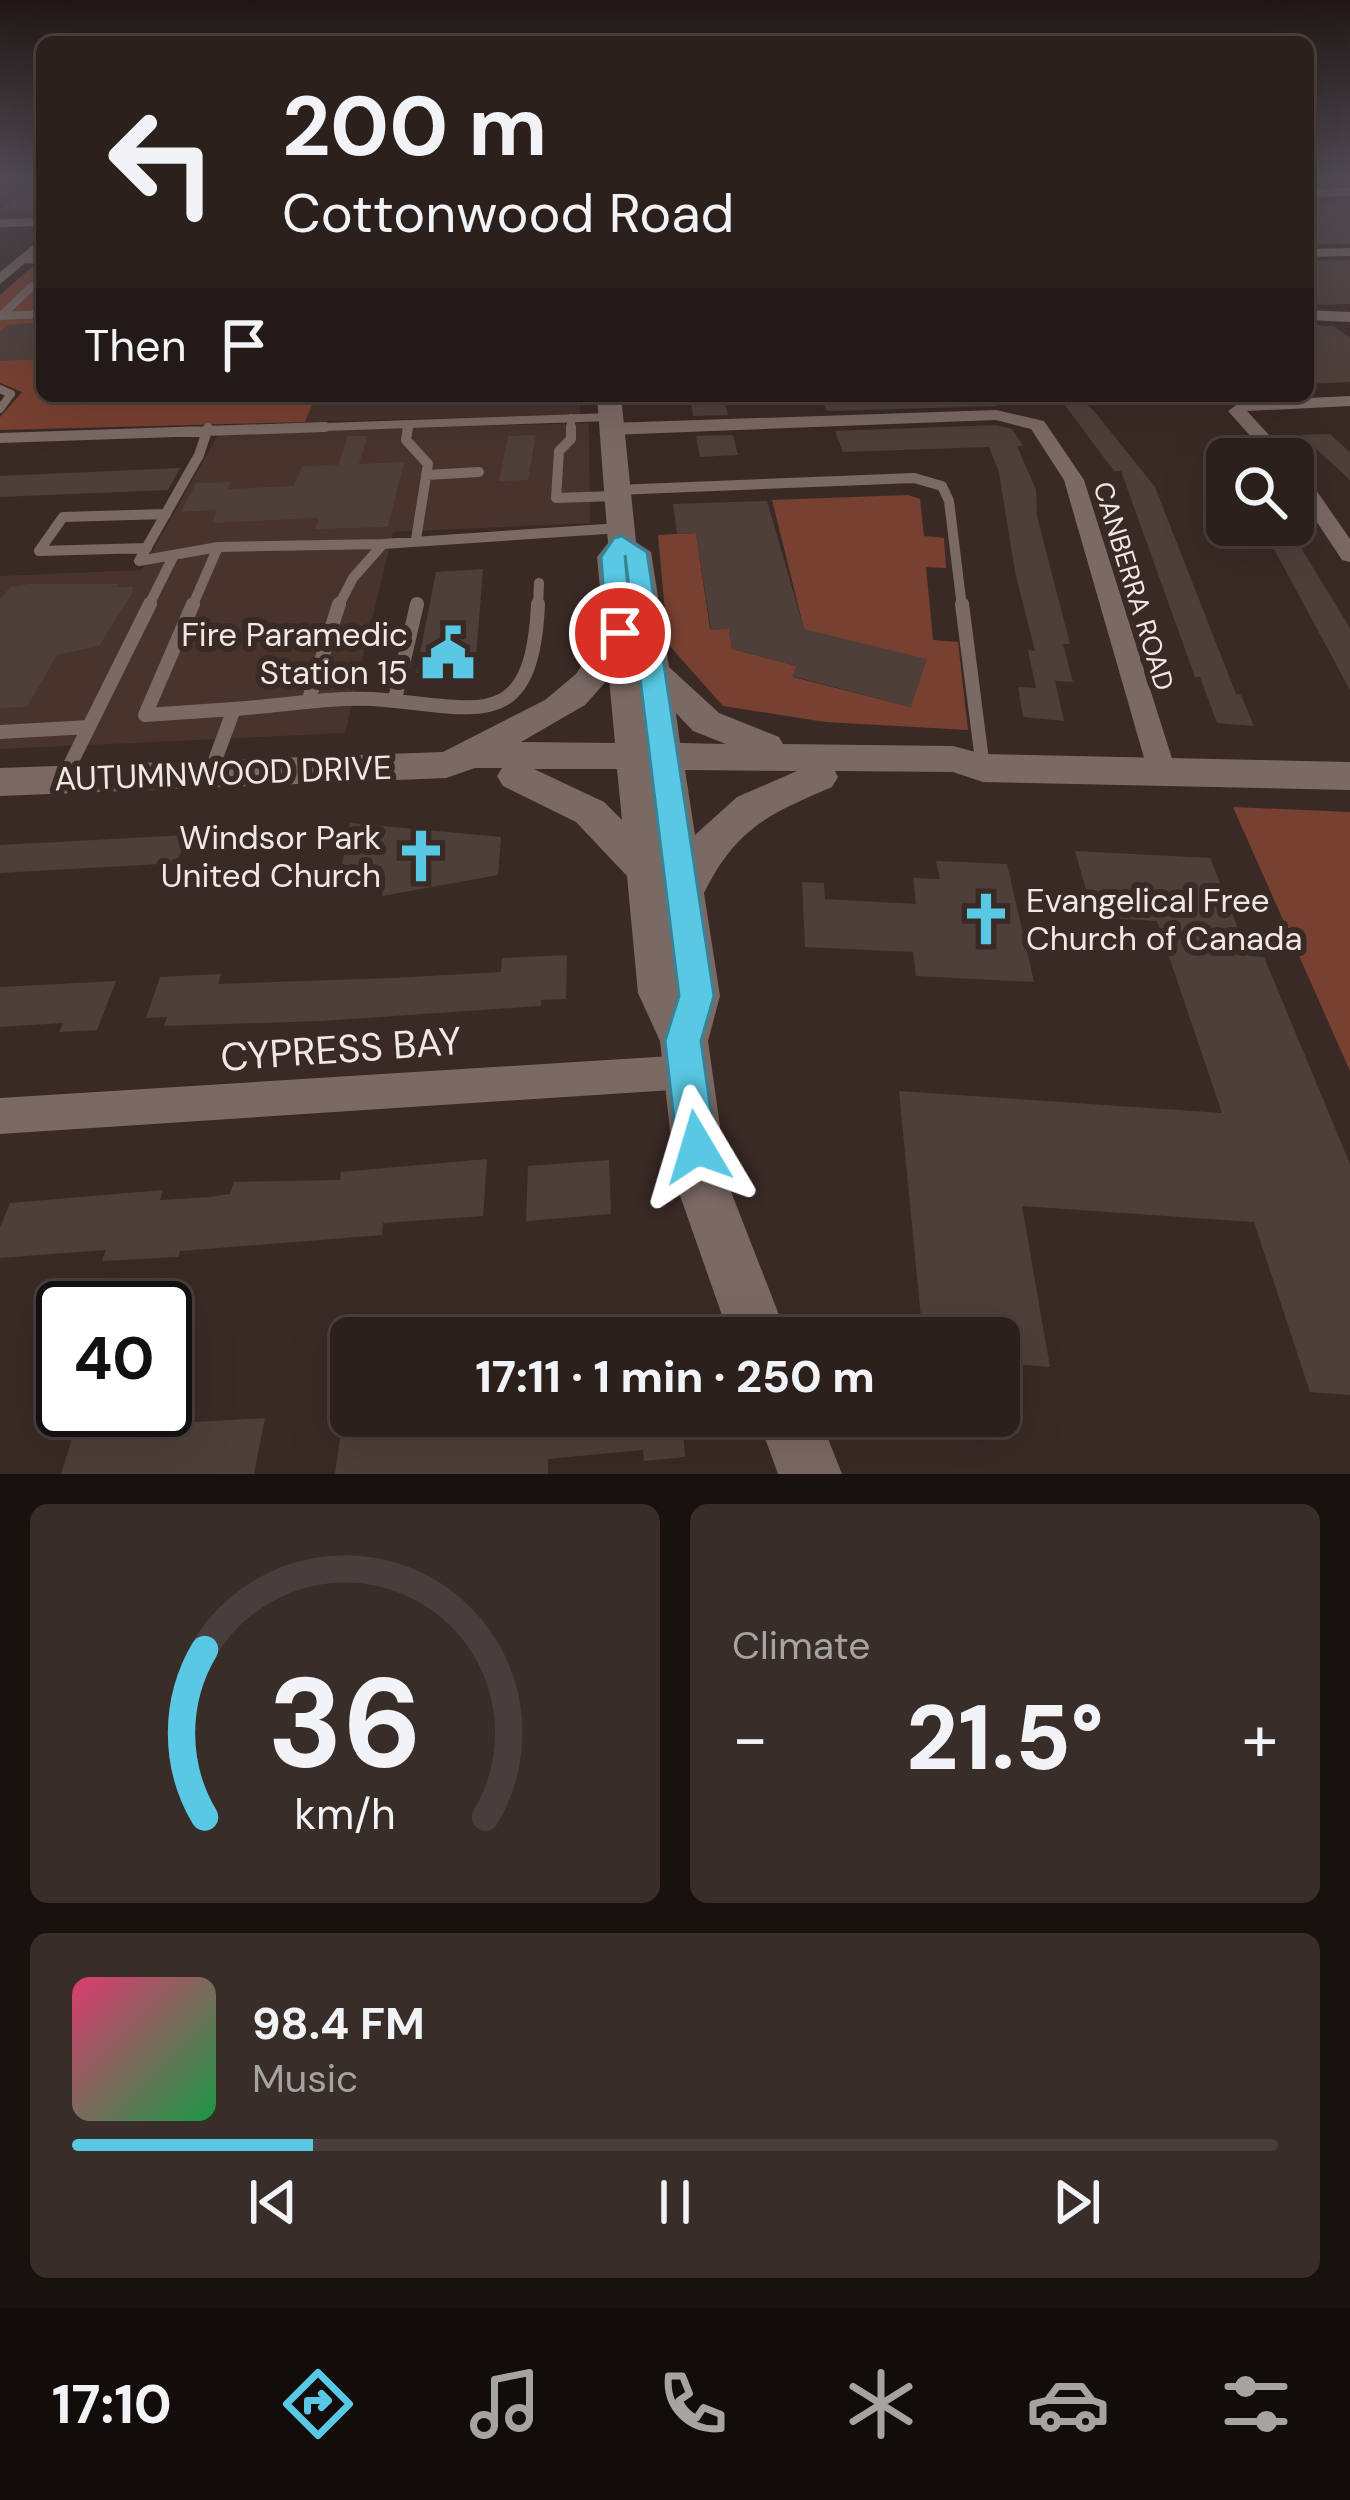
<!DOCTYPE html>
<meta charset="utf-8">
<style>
:root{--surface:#2c201c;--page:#382d29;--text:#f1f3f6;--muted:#a6a3a3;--line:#483e3b;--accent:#59c8e4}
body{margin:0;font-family:"DM Sans",sans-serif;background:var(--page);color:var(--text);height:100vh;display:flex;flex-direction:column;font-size:45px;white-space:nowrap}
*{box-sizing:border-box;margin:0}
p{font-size:39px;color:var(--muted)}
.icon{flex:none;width:66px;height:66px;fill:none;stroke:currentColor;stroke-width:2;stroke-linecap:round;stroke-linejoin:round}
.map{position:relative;height:1474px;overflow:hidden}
.panel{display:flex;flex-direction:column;gap:30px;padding:30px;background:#18120f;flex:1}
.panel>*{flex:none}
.guide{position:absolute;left:36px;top:36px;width:1278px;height:366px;border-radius:18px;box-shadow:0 12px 48px #0002,0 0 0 3px var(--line);background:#2c201c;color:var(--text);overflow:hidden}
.buttons{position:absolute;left:1206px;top:438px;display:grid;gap:24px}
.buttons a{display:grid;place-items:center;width:108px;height:108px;border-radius:18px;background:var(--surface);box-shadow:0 12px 48px #0002,0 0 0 3px var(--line);font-size:60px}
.speed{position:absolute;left:36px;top:1281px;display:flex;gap:24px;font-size:60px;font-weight:700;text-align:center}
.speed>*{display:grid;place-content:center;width:156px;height:156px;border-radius:50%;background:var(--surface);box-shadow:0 12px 48px #0002,0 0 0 3px var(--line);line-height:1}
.speed .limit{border:6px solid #111;border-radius:18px;background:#fff;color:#111}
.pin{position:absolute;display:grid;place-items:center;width:102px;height:102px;color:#fff;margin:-51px;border:6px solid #fff;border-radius:50%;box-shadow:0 3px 12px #0007}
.me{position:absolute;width:132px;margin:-66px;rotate:353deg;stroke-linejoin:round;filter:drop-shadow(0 0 9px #0008)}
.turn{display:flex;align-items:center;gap:42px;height:252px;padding:0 48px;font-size:54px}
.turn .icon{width:156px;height:156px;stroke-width:2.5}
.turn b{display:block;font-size:84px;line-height:102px}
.then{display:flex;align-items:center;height:114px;padding:0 48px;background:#0003;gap:24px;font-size:45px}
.big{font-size:90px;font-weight:800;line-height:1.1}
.panel .widget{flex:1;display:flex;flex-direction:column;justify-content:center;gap:18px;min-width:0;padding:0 42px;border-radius:18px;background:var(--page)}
.panel .dial{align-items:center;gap:0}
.dial svg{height:312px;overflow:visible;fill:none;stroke:var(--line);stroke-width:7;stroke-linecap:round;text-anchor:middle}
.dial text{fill:var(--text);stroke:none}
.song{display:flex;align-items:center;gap:36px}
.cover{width:144px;height:144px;border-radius:18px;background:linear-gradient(135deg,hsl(340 70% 55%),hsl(140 70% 35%))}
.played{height:12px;border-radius:6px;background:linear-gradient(90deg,var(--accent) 20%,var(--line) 20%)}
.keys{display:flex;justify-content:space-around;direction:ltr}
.heat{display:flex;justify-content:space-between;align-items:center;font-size:66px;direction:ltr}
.panel .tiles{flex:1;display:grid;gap:30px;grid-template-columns:1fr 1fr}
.widget:last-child{grid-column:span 2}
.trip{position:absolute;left:330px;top:1317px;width:690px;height:120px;border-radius:18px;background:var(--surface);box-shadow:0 12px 48px #0002,0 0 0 3px var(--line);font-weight:800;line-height:120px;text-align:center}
.dock{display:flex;height:192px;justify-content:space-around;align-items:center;background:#120d0b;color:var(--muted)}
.dock .icon{width:84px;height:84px}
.dock .active{color:var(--accent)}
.dock b{font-size:54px;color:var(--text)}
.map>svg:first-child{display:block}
.built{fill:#48332d}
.green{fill:#774031}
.building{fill:#4f3f3a}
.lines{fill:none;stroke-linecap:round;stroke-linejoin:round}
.lane-far3{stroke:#7b6964;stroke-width:6}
.lane-far2{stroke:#7b6964;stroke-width:8}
.lane-far1{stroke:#7b6964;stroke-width:10}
.lane{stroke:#7b6964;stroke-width:14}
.street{fill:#7b6964;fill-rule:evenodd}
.secondary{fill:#7b6964;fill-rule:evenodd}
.route{fill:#59c8e4;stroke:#3a8294;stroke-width:3}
.labels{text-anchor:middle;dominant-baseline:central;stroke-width:12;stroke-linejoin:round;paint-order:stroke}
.far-street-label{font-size:27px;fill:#f1e7e4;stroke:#3a2a26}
.poi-label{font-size:33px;fill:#f1e7e4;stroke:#3a2a26;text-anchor:end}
.street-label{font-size:33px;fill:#f1e7e4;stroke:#3a2a26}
.near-street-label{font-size:39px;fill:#f1e7e4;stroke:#3a2a26}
</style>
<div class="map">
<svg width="1350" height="1474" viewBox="0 0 1350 1474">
<rect width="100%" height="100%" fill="#3a2a26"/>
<path class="built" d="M316,396H580V414L305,422Z
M589,423L590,523L393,532L345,733L0,749V576L142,570L219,433Z"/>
<path class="green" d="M42,258V396H316L305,422L0,430V417L22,392L0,383V295Z
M908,495L920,499L924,536L944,538L946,568L926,567L933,640L958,642L968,730L825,722L723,706L668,644L658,535L696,533L710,629H729L732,649L797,666L793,677L911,707L804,629L772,500Z
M1233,807L1350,812V1071Z"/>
<path class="building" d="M42,178V214L0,211V210Z
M1350,201V244H1308V202Z
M1350,260V304L1308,305V261Z
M42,322V359L0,361V332L7,325Z
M1308,325L1334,326L1350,338V382L1308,384Z
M712,396H723L728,415L693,416L690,397Z
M821,396H990L997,406L827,411Z
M1058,396L1083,401L1094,411L1155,487L1236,694L1241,695L1254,726L1217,723L1200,677H1195L1121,471H1114Z
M996,425L1012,429L1023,446H1017L1036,490L1037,516L1070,644H1063L1073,682L1055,681L1064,721L1023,717L1018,687L1036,688L1028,650L1035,651L1015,572L999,472L989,447L843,452L835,431Z
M1330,434L1350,452V480L1301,435Z
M536,435L528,480L499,481L508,436Z
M733,435L738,455L700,457L696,436Z
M348,436H368L359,464L404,462L388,527L315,529L319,518L212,523L217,510L181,512L196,483L231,482L228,489L294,486L302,466L338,465Z
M180,468L168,490L0,497V476Z
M767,501L804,629L927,659L911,707L792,676L797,666L732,649L729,629L711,630L696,533L677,534L673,504Z
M1261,525H1287L1350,628V690Z
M483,569L475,670L416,673L436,572Z
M29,584H118L116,587H132L133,592L99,646L57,655L27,707L0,708V600L10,587Z
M350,823L501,837L498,875L382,896L384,879L338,886Z
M187,835L177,863L0,873V845Z
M1075,851L1210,858L1249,956L1264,957L1350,1164V1395L1310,1392L1254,1222L1022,1206L1050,1367L999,1363V1338H923L899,1091L1222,1113L1157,921L1094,917Z
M936,861L1007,864L1034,982L916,976L913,952L805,947L802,882L824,883L825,899L916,904L913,878L940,879Z
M567,955L566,999L541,1000V1006L321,1021L164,1026L167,1017L146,1018L160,977L221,974L218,984L392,978L501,972L502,958Z
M116,981L97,1030L59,1032L63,1023L0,1027V987Z
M487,1159L483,1216L383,1223L382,1235L180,1251L178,1257L102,1261L106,1250L0,1258V1228L10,1203L163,1190L160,1200L210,1197L230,1194L234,1182L340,1180L341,1172Z
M609,1160L611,1214L526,1221L528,1166Z
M343,1416H682L685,1457L644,1461L643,1450L548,1459V1474H335Z
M265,1418L254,1474H61L75,1429Z"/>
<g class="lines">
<path class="lane-far3" d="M22,260L42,261
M28,290L42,276"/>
<path class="lane-far2" d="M0,316L42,314
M1,316L31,287
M0,389L11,394L0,409
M571,418V430
M238,430L610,417
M408,430L409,424"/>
<path class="lane-far1" d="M408,427L406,440L428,464L416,539
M571,427V439L559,451L556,498L615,496
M0,438L325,427
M426,475L479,472
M616,490L914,478L942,486L949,501L962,607
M147,548L39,551L63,517L166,514
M139,561L199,455L208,428
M139,561L218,547
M148,607L173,557
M192,607L218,547L383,544L621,528
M338,607L353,578L383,544
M538,607L539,583"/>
<path class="lane" d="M193,604L145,715L234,709
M962,604L983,768
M395,699L417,604
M308,702L339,604
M0,732L89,727
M211,771L234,709C279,706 328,697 373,699C475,706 532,738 538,604
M63,779L150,604"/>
<path class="street" d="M1350,188V196L1308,197V189Z
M42,218V226L0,227V219Z
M42,238V249L0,284V272Z
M1350,248V256L1308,257V249Z
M1308,310L1350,312V322L1308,320Z
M1350,396V406L1247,411L1291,459H1271L1228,411L1242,401Z
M996,410L1044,421L1084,480L1175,768L1171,775H1151L1147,768L1064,480L1031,429L996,420L610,435L601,429L610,423Z
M1293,465L1300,467L1350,539V562L1342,560L1293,486Z
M687,1055L700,1060L705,1072L700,1084L687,1089L0,1134V1098Z"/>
<path class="secondary" d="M597,396H621L636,542L651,552L669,667L719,713L779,737L783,744L953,746L983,754L1350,762V790L983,782L953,772L835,771L838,777L832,787C769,814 736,828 704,893L720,996L708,1041L728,1184L788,1338H730L676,1184L660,1041L638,993L627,876L576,822L503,786L497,776L502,768H475L446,778L0,796V768L443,752L545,700L576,674L604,631L597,557L608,543ZM609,678L615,743L521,742L585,705ZM676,713L693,731L726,744L680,743ZM534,769H617L622,820L604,802ZM685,770L797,771L737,797L695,835Z
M757,1416H819L842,1474H778Z"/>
</g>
<linearGradient id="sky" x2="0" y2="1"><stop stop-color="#201715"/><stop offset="0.46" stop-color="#4f4a52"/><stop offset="1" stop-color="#4f4a52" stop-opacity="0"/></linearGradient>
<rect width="1350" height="385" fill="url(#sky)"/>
<path class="route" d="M622,536L647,552L714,996L701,1041L716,1147L711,1160L697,1166L683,1160L677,1147L665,1041L679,996L625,555L632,633L620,640L607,633L601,557L614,538Z"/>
<defs>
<symbol id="civic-bare" viewBox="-9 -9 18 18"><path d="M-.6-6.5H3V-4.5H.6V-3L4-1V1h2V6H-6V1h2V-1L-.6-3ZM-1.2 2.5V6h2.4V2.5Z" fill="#59c8e4" stroke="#3a2a26" stroke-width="2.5" paint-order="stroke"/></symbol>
<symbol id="church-bare" viewBox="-9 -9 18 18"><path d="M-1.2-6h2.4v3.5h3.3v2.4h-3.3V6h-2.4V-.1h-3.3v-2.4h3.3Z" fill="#59c8e4" stroke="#3a2a26" stroke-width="2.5" paint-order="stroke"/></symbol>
</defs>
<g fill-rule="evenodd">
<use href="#civic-bare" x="410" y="615" width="76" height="76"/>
<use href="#church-bare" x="383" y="818" width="76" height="76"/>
<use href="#church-bare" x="948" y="881" width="76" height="76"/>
</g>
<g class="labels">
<g class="far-street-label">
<text transform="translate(1134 586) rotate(73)">CANBERRA ROAD</text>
</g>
<g class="poi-label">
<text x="408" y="634">Fire Paramedic<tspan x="408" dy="38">Station 15</tspan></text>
<text x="381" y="837">Windsor Park<tspan x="381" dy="38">United Church</tspan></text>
<text x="1026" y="900" text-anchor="start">Evangelical Free<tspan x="1026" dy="38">Church of Canada</tspan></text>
</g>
<g class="street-label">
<text transform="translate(223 773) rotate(-2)">AUTUMNWOOD DRIVE</text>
</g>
<g class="near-street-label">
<text transform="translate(341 1049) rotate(-4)">CYPRESS BAY</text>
</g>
</g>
</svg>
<div class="buttons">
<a><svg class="icon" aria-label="search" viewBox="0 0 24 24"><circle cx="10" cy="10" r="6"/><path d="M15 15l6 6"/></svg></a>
</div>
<div class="speed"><div class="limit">40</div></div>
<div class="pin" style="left:620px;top:633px;background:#d93025"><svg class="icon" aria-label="arrive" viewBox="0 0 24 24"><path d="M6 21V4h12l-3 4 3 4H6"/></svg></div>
<svg class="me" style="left:697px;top:1147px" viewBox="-20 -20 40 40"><path d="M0-17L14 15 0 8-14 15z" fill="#59c8e4" stroke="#fff" stroke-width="4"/></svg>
<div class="trip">17:11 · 1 min · 250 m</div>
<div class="guide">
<div class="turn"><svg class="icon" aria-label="left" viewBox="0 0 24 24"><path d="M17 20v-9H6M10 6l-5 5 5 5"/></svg><div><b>200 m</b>Cottonwood Road</div></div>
<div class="then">Then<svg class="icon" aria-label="arrive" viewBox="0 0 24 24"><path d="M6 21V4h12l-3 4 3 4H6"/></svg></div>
</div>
</div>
<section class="panel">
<div class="tiles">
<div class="widget dial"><svg viewBox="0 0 100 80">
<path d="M14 69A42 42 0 1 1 86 69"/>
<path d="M14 69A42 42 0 0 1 14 26" stroke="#59c8e4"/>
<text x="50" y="56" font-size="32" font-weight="700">36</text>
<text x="50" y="72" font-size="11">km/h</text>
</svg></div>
<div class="widget"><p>Climate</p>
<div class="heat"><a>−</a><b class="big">21.5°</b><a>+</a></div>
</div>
<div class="widget">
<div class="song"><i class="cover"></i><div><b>98.4 FM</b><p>Music</p></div></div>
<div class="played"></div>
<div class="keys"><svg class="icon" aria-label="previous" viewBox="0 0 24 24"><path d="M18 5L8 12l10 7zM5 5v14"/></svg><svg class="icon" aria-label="pause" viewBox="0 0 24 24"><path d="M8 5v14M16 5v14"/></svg><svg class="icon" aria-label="next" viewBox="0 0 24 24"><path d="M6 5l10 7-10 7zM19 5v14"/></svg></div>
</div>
</div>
</section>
<nav class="dock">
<b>17:10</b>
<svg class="icon active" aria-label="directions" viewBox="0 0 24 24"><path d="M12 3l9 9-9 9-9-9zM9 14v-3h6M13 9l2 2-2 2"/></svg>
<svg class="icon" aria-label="music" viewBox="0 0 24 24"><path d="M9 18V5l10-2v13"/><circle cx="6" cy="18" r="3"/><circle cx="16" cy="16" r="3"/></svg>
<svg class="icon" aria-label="phone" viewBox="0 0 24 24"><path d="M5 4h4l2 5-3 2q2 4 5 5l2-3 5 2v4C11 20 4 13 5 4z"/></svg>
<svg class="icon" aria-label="climate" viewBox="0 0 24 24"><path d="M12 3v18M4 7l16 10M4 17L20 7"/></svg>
<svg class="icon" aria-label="car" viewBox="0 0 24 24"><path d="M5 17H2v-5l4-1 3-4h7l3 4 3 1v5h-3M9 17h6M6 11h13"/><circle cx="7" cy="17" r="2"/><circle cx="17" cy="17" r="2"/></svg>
<svg class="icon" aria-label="filters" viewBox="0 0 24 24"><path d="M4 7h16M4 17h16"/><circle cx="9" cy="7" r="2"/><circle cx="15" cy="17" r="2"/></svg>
</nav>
